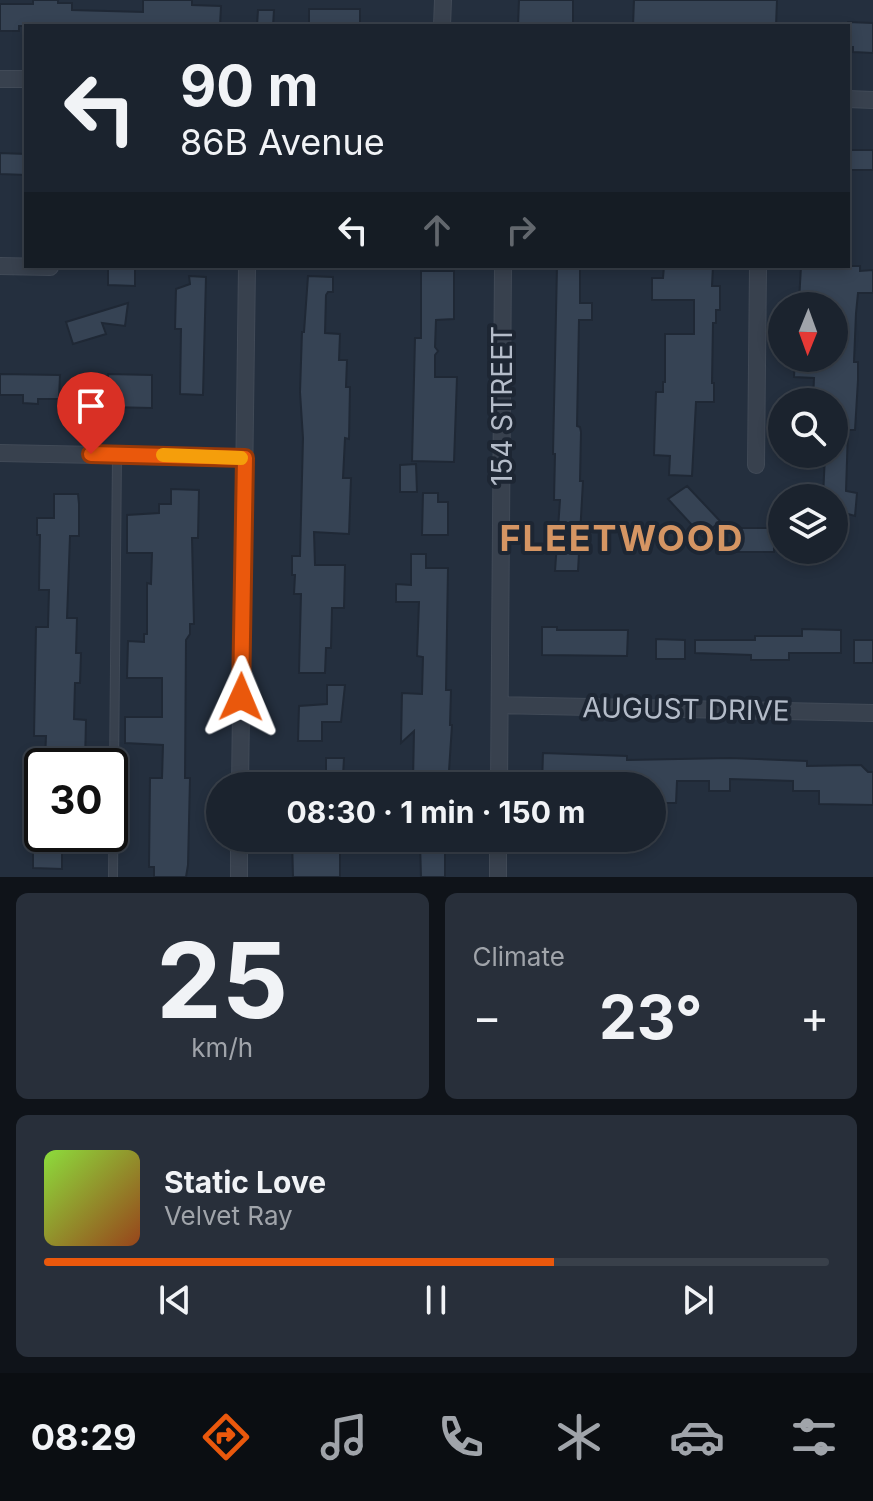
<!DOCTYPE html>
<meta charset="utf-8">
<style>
:root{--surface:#1b232e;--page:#282f3a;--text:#f1f3f6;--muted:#a0a4aa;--line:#39404a;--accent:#ea580c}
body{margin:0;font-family:Inter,sans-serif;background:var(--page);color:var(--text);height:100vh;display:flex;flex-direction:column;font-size:30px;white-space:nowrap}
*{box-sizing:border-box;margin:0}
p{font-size:26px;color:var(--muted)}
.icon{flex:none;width:44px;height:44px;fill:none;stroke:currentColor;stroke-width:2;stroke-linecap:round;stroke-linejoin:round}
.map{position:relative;height:877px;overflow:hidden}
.panel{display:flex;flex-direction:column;gap:16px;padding:16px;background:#0f1319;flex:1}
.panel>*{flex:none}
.banner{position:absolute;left:24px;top:24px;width:826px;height:244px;border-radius:0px;box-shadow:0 4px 12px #0003,0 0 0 2px var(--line);background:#1b232e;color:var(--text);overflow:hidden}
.needle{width:52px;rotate:181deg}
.controls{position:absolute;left:768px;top:292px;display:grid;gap:16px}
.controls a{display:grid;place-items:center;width:80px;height:80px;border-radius:50%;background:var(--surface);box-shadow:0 4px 12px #0003,0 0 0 2px var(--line);font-size:40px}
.speed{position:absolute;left:24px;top:748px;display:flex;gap:16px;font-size:40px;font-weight:700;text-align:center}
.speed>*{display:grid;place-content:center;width:104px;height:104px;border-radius:50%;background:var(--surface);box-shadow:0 4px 12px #0003,0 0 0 2px var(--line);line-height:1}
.speed .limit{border:4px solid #111;border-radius:12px;background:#fff;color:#111}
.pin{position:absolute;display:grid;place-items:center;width:68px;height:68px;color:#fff;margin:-82px -34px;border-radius:50% 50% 50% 0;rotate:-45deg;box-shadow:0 0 8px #0007}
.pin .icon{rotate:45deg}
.me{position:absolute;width:88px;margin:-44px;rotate:1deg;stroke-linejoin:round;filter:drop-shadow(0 0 6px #0008)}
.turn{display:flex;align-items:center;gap:28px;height:168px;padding:0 24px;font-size:36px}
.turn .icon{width:104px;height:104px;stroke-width:2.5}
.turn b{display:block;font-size:56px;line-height:68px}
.lanes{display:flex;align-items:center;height:76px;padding:0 24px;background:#0003;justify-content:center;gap:40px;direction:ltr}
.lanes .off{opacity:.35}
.big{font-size:60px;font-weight:700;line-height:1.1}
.panel .widget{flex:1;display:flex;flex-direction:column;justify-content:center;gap:12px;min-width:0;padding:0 28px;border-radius:12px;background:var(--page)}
.panel .dial{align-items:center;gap:0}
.dial b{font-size:104px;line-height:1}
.song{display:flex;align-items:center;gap:24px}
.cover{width:96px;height:96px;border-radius:12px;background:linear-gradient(135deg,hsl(90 70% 55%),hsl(20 70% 35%))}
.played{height:8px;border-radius:4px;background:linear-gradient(90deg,var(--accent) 65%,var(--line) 65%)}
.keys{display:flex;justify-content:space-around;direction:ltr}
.heat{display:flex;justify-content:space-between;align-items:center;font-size:44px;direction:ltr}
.panel .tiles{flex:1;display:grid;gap:16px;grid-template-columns:1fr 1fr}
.widget:last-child{grid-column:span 2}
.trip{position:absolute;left:206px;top:772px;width:460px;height:80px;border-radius:40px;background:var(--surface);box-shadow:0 4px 12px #0003,0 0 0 2px var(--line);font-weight:700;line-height:80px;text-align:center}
.tabs{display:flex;height:128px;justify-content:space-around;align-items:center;background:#0b0e12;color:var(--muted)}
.tabs .icon{width:56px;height:56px}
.tabs .selected{color:var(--accent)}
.tabs b{font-size:36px;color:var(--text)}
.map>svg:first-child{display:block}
.building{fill:#364354;stroke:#1f2835;stroke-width:2}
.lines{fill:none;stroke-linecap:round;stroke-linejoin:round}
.lane-casing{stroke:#414a57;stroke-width:10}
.street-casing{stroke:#414a57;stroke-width:18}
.lane{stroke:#38414e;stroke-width:8}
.street{stroke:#38414e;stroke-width:16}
.route-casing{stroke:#983908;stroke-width:20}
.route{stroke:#ea580c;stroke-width:14}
.slow{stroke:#f59e0b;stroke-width:14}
.labels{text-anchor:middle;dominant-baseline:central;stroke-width:8;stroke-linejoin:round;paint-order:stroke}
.street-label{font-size:28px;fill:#b4bcc9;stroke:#1d2633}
.district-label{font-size:36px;font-weight:bold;letter-spacing:2px;fill:#d59563;stroke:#1d2633}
</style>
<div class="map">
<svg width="873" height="877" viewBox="0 0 873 877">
<rect width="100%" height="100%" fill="#242f3e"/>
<path class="building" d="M33,0H58V3H72V10L143,12V0H192V5L221,6L220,26H19V31H0V4H33Z
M519,0H573V26H518Z
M634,0H777L776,26H633Z
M309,9H360V26H309Z
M258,10H274L273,26H257Z
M848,22L873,23V53L853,52V47H848Z
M848,150H873V170H848Z
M0,153L26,154V175L0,174Z
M108,266H135V286L108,285Z
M557,266H580V303H592V320H579L577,426L580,427L581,432L580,481H583L578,571H555L560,500H554L555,454H553Z
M664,266H713L712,286H720V310H716V323H713L712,383H714V402H696L692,476L669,475L670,456L654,455L656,392H663V382H665V334H694V300H652V278H663Z
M801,266H860V271L873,270V293H858L856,313L854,362H858V380L855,430H848L846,491L857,493L855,516L834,510V498H823L825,454H834V402H813L814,378L794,377L795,358H834V306L799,302Z
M421,271H454V319L436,320L435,347L438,351L435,355V377H457L454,462L412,461L415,338H421Z
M189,276L206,277L203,395L180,394L181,329H175L176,289L190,284Z
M308,276L333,277V292H328L326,295L325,333L340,334L339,360H347L346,387H350L349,439L345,438L343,478H351L349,534L314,532L315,565H345L344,608H332L331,648H326L325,673H299L301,594H294L295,575H292V556H300L303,438L300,392L302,332H304Z
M128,303L125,326L102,323L106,334L73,344L66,322Z
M0,374L60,375L59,399H38V404L23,403V395H0Z
M108,374L152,375V408L107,407Z
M416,464L417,492H400V465Z
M687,486L720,521L703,537L668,499Z
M171,489L199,490L198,538H192L194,624H190V634L186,640L185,778H190L188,865L186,877H154V867H149L150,778H162L163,745L125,743V717H162V678H127L128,641L144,642V634H147V583L151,584L152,553H127V515L159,513V504H171Z
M423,493H438V502H448V535H422Z
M54,494H78L79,504V536H70L67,618H77L76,653H81L80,683H75L74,719L86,720L85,761L45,760L46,736H34L36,627H48L49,590H39L40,535H37V518H54Z
M736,528H774V552H736Z
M411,554H426V568H448L446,690H451L450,725H452L448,786H421L422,781H413L414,731L401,743L402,693L422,694L423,657L417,656L419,602H396V584L411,585Z
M542,627H557V630H628L627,656L542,655Z
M802,629L841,630V653H789V660H751V655L695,653V640H755V636H802Z
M656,639L685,640V659H656Z
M854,640H873V663H854Z
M327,685H345L341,722H322V741H298L299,706L327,704Z
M543,753L627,756V760L730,758L807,761V766L861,765L868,772H873V805L819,804V791H793V781L730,779V791H709V781H677L676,803H652V786H637V781L557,776V783H542Z
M326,758H344L343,776L326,775Z
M299,772H321V786H299Z
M38,834H62V869L33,868V849H37Z
M340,838V877H293L292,839Z
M420,843H445V877H421Z"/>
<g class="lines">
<defs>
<path id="lane" d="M113,877L117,455"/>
<path id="street" d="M442,26L443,0
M0,79H26
M848,99L873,100
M0,266L50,267
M0,453L245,458
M756,465L758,266
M500,705L873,713
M240,786L247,266
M499,786L503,266
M239,877V838
M498,877V838"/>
</defs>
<use href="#lane" class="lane-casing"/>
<use href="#street" class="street-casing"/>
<use href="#lane" class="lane"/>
<use href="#street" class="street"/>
</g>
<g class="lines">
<defs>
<path id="route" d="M91,454L245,458L241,697"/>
</defs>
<use href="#route" class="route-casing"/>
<use href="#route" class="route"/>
<path class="slow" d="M163,455L241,458"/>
</g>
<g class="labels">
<g class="street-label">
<text transform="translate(502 406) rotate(-90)">154 STREET</text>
<text transform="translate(686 709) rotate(1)">AUGUST DRIVE</text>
</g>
<g class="district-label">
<text x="622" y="538">FLEETWOOD</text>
</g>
</g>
</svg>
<div class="controls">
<a><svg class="needle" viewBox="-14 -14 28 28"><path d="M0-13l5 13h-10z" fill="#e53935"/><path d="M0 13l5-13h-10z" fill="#a0a4aa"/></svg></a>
<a><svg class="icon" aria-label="search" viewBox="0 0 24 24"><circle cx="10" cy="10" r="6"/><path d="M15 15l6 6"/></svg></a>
<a><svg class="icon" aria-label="layers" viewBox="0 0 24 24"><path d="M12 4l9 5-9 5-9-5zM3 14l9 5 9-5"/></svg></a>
</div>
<div class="speed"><div class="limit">30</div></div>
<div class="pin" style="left:91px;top:454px;background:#d93025"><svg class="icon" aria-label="arrive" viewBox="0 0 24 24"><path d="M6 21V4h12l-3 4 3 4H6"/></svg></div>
<svg class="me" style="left:241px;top:697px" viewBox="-20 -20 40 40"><path d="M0-17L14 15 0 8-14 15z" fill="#ea580c" stroke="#fff" stroke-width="4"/></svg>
<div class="trip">08:30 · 1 min · 150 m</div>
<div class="banner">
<div class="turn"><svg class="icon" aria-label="left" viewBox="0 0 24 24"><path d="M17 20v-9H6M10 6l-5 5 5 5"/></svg><div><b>90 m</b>86B Avenue</div></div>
<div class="lanes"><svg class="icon" aria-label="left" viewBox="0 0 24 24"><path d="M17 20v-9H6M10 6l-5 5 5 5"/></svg><svg class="icon off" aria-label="ahead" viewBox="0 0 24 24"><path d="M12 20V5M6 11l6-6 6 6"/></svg><svg class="icon off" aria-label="right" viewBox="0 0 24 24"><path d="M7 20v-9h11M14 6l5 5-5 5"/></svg></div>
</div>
</div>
<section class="panel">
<div class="tiles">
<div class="widget dial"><b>25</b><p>km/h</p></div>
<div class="widget"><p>Climate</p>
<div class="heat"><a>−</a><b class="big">23°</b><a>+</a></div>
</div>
<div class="widget">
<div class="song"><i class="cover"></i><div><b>Static Love</b><p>Velvet Ray</p></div></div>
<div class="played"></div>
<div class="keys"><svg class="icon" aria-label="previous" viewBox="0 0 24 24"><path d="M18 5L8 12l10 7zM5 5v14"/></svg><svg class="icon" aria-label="pause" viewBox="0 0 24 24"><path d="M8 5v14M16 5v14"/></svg><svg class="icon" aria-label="next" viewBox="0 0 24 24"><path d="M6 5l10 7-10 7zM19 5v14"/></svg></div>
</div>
</div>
</section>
<nav class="tabs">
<b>08:29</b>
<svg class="icon selected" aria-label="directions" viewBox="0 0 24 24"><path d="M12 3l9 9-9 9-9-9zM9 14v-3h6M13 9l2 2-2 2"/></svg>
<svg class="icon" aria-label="music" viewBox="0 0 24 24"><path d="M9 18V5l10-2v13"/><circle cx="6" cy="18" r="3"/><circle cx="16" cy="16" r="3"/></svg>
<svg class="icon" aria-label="phone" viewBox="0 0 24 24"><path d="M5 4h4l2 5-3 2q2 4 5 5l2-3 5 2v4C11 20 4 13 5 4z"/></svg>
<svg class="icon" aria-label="climate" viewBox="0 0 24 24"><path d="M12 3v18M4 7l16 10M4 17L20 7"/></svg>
<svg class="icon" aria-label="car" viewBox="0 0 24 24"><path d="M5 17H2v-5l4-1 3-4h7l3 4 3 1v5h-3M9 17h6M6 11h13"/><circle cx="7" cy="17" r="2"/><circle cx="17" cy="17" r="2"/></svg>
<svg class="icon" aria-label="filters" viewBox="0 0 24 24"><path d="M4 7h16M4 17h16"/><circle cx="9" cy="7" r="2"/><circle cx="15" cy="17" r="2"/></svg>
</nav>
